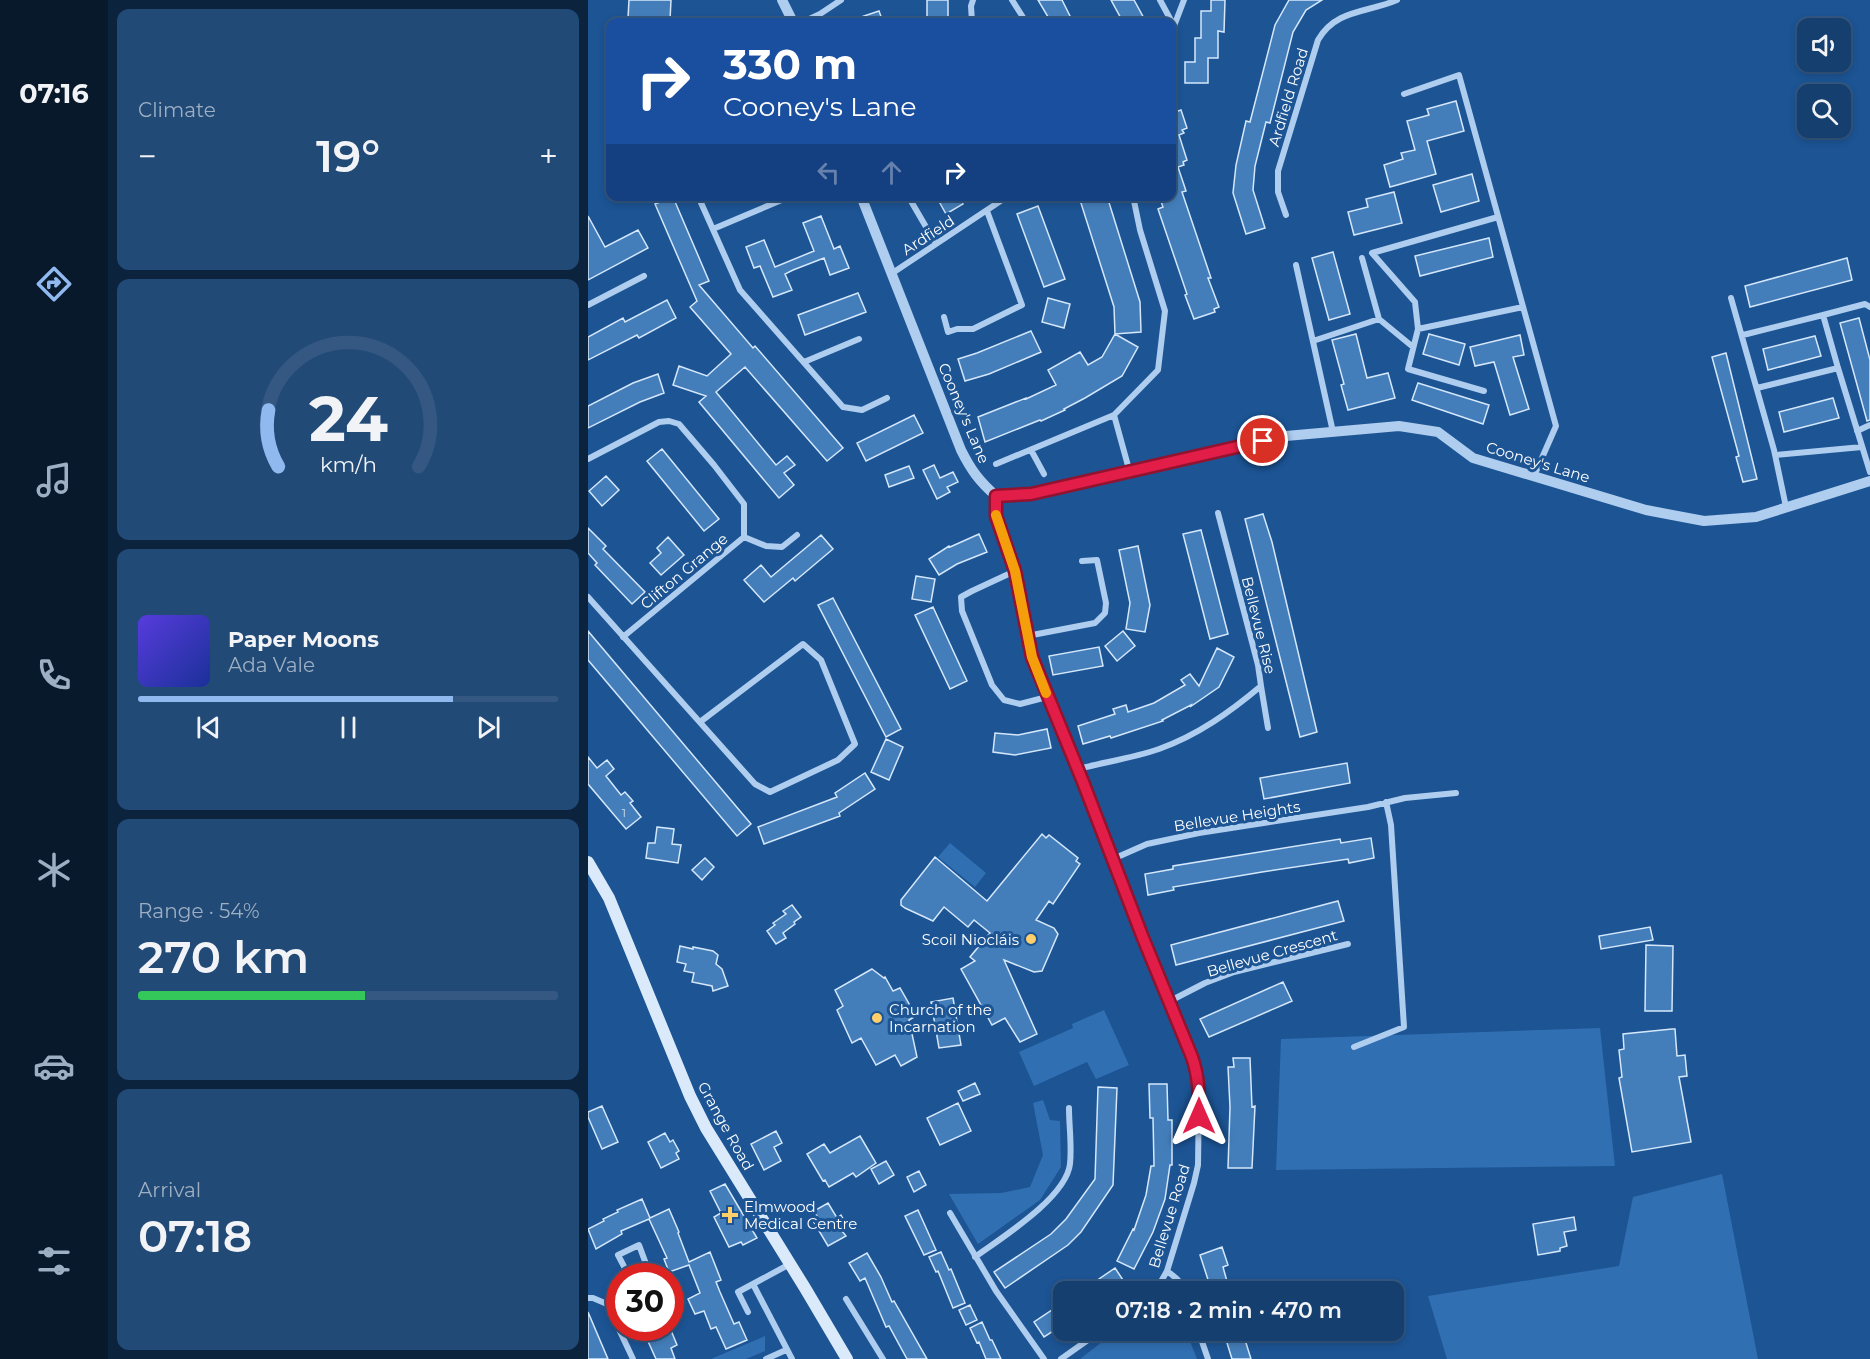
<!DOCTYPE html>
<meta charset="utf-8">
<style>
:root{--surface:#153f6f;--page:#224a77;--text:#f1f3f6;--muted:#9dafc3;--line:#345882;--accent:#90b9f0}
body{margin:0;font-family:Montserrat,sans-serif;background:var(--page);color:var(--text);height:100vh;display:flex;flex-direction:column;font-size:22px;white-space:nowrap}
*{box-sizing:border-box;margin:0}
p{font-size:20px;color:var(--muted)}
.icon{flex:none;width:33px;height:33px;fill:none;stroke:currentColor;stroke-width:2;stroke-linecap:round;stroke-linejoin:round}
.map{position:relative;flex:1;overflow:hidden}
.side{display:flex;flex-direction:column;gap:9px;padding:9px;background:#0c233d;width:480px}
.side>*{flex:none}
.hud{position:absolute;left:18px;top:18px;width:570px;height:183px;border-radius:12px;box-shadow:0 3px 9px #0003,0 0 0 2px var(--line);background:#1a4fa0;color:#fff;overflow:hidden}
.buttons{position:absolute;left:1209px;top:18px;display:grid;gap:12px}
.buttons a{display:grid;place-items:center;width:54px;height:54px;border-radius:12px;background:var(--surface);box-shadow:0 3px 9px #0003,0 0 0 2px var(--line);font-size:30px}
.speed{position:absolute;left:18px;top:1263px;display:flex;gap:12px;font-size:30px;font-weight:700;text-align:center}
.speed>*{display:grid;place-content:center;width:78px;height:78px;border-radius:50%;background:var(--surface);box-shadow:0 3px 9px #0003,0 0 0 2px var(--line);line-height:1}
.speed .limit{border:9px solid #d22;background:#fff;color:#111}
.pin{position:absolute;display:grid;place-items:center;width:51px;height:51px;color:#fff;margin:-26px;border:3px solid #fff;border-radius:50%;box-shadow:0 2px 6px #0007}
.me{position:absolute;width:66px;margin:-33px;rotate:0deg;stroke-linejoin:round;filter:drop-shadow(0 0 4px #0008)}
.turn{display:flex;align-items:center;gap:21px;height:126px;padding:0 18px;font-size:27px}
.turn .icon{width:78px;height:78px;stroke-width:2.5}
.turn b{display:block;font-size:42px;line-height:51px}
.lanes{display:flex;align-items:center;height:57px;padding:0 18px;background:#0003;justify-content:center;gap:30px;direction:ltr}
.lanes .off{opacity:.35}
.big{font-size:45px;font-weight:600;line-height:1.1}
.side .widget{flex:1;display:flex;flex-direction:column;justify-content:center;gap:9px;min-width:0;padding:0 21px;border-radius:12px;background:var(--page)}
.side .dial{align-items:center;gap:0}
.dial svg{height:156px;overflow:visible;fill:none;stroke:var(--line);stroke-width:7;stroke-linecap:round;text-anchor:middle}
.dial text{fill:var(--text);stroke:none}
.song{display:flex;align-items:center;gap:18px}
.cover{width:72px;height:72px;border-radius:9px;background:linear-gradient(135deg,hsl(250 70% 55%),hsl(230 70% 35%))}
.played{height:6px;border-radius:3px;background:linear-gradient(90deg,var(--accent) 75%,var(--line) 75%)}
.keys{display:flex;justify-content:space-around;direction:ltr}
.heat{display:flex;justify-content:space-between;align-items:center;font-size:33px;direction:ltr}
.charge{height:9px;border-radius:4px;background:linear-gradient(90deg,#34c759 54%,var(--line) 0)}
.trip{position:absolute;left:465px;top:1281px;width:351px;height:60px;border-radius:12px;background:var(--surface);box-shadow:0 3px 9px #0003,0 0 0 2px var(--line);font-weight:600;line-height:60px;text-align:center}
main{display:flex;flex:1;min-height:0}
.tab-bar{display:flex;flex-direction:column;width:108px;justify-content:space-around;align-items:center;background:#08192c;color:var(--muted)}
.tab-bar .icon{width:42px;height:42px}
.tab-bar .current{color:var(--accent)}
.tab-bar b{font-size:27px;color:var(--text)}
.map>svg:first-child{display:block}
.green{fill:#306fb2}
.building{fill:#447eba;stroke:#d4e7fb;stroke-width:1.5}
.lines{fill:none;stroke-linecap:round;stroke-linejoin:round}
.minor{stroke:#aecdef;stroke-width:6}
.tertiary{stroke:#aecdef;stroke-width:10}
.secondary{stroke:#dbeafb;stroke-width:12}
.route-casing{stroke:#92132f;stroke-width:15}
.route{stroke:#e11d48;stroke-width:10}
.slow{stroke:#f59e0b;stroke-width:10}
.poi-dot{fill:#ffcf6b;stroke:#1c5494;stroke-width:2}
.labels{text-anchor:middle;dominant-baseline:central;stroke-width:6;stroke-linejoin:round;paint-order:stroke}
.number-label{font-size:12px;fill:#d0dfee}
.street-label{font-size:15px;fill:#fff;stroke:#1c5494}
.poi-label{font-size:15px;fill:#fff;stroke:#1c5494;text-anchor:start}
</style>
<main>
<nav class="tab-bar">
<b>07:16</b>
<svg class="icon current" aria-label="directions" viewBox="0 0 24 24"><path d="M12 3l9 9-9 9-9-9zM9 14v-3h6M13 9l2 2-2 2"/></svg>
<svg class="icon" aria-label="music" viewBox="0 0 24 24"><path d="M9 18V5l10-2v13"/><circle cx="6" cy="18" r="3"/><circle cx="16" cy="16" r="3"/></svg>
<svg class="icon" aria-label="phone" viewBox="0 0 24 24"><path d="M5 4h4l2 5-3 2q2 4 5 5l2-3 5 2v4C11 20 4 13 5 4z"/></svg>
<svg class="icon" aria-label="climate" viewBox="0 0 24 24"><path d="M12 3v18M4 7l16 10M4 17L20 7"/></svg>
<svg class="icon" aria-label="car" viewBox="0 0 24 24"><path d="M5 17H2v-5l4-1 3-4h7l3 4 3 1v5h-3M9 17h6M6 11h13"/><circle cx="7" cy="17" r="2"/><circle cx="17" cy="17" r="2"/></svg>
<svg class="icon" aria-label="filters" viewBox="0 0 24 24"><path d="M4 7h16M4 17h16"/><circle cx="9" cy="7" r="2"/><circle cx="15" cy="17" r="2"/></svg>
</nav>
<section class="side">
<div class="widget"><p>Climate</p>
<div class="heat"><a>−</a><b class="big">19°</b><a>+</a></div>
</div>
<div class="widget dial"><svg viewBox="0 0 100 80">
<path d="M14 69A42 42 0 1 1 86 69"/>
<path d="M14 69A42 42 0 0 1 9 40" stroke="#90b9f0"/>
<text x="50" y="56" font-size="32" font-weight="700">24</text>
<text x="50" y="72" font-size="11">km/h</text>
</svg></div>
<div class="widget">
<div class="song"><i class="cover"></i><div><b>Paper Moons</b><p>Ada Vale</p></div></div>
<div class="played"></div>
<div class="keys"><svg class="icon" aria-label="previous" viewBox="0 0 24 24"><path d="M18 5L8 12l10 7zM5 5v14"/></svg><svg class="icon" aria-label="pause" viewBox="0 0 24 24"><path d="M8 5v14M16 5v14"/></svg><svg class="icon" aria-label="next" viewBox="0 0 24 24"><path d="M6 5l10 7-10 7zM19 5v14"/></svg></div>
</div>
<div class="widget"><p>Range · 54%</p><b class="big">270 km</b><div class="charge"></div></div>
<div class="widget"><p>Arrival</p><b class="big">07:18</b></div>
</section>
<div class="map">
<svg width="1282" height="1359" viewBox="0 0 1282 1359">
<rect width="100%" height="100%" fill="#1c5494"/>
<path class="green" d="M362,843L398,873L387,887L350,857Z
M516,1010L541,1065L508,1079L499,1062L446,1086L431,1052L485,1028L484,1024Z
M1012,1028L1027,1166L688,1170L693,1039Z
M455,1100L462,1120L472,1121L473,1167L452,1200L390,1244L361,1194L413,1193L442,1187L455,1155L445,1103Z
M1134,1174L1170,1359H859L840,1296L1031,1266L1045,1197Z
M528,1331H598L609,1359H492Z
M177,1336V1351L158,1359H123Z"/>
<path class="building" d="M41,0H83L82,20L40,18Z
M339,0H360V21H339Z
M450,0H474L485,22H463Z
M523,0H546L558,22H535Z
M623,0H637L636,32L630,31V58H620V83H597V62H607V38H613V11H623Z
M701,0H734L718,10L705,32L682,123L678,122L667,166L665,190L677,228L658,234L645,193L648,165L658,121L662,122L687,25Z
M291,11L295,22H261V21Z
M868,101L876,131L839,141L848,174L802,187L796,165L815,159L813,153L827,150L819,121L841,115L839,109Z
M584,104L587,112L593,110L599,128L594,130L596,133L591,135L599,160L595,162L596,165L590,167L598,191L594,192L623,278H620L631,307L626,309L627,312L606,319L597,295L599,294L570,209L575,207L571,196H584Z
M884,174L891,201L853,212L845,185Z
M806,192L814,223L766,235L760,212L780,207L778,199Z
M348,196H371L375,204L358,214Z
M503,196H519L552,302L553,332L527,334L526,307L492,200Z
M85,197L121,281L111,285L165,348L167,346L255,448L239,461L157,367L128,392L188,465L199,456L207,465L196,473L206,485L191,498L111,402L118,396L85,385L91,366L119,376L143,354L102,307L109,301L67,204Z
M450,206L477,279L456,287L429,214Z
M0,216L17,247L50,230L60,248L0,280Z
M233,216L246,249L252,246L261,268L242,275L236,258L205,270L197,274L204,290L185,297L172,266L166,268L158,247L176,240L187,267L226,251L215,223Z
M901,238L905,257L832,276L827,256Z
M745,252L762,314L741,320L724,258Z
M1259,258L1264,280L1162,307L1157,286Z
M270,293L278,312L217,335L210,315Z
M460,298L482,304L476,328L454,322Z
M79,300L88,318L51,338L49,335L0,360V337L35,318L37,322Z
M1271,318L1282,360V420L1279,421L1252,323Z
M443,331L453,352L401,374L377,381L370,359L389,353Z
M527,334L550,347L534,376L497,398L476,409L477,410L453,421L452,420L397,442L390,417L438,398V399L468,385L460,370L492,352L500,365L514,357Z
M768,334L779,378L800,373L807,398L760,410L753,385L756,384L744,340Z
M841,334L877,344L871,365L835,354Z
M932,335L936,355L925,357L941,409L922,415L906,362L887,366L882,347Z
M1227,336L1233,356L1180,370L1175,349Z
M1138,353L1169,479L1155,482L1148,457L1151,456L1124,357Z
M70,374L76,393L52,402L0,428V406L45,383Z
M830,383L901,405L895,424L824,400Z
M1245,398L1251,418L1196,432L1191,412Z
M326,415L335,433L278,461L269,443Z
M74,449L131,519L116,531L59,461Z
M346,465L352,478L365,472L370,482L359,487L362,492L349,499L335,470Z
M321,466L326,478L301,487L297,475Z
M18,476L31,490L14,506L1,491Z
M675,514L684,542L729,732L712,737L657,519Z
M0,528L18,546L15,549L57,592L44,604L7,565L9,563L0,553Z
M613,530L640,634L622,639L595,534Z
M391,534L399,552L369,564L351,575L341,559L361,546L362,547Z
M233,535L245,549L207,581L205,578L176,602L156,580L173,565L183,577Z
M80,537L96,555L73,575L62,563L73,553L69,548Z
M550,546L562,605L557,632L538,629L542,603L531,550Z
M328,576L347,579L343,602L324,599Z
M245,598L313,729L298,737L230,605Z
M345,607L379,681L362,689L327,615Z
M0,631L163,824L149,836L0,660Z
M535,631L547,646L529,661L517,646Z
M511,647L515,666L465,675L461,656Z
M629,648L646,657L631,687L602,707L603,705L574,720L575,721L523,738L522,736L495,744L490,726L527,714L525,709L538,705L540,712L566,703L597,685L593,680L602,674L611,686Z
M459,729L463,748L427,755L405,752L407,733L430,735Z
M298,739L315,747L301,780L283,772Z
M0,757L9,768L19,760L26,769L18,776L33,795L37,792L45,801L42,803L53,817L38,829L0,784Z
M759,763L762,783L676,799L672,778Z
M277,773L287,789L251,813L252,816L176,844L170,827L249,797L247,793Z
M69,827L86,829L84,844L93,845L90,863L58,858L60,843H67Z
M454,834L458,838L461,835L490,858L488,861L492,864L465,904L461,901L448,920L466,928L470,934L454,971L446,972L416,960L449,1034L432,1042L417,1018L404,1025L373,969L387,961L382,957L402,933L386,920L380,927L356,907L345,921L317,908L313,905V900L347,857L399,901Z
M783,838L786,858L761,863L760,859L674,872L585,887L586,890L560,895L557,874L585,869V866L752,839L753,843Z
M117,858L126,867L114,880L104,870Z
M750,901L756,921L588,965L583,945Z
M204,905L213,917L206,922L207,924L195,933L198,938L188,944L179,931L187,925L185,923L198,914L195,911Z
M1062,927L1065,940L1013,949L1011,936Z
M1058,945L1085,946L1084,1011H1057Z
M92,946L105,949V947L125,951L130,955L128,964L134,969L140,986L125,991L124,986L104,982L106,973L96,971L98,964L89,962Z
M284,969L296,978L297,977L305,991L312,988L328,1016L321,1020L329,1057L313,1066L307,1055L288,1065L273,1038L264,1043L249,1010L255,1006L247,990Z
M695,982L704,1001L621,1037L612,1019Z
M365,998L373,1045L351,1048L343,1002Z
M1084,1029H1087L1089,1056L1097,1055L1099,1076L1091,1077L1103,1142L1044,1152L1031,1078L1034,1077L1031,1050L1036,1049L1035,1034Z
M645,1058H662L664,1107L667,1106L664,1168H640L642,1107L640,1067H646Z
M387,1083L392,1094L375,1101L370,1091Z
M561,1084H579L580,1120H584V1165H582L577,1199L565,1232L546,1269L529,1261L545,1229L546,1230L558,1195L563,1166H566L565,1118H562Z
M510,1087L529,1088L525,1185L493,1232L480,1245L417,1288L406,1272L463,1234L478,1219L507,1179Z
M370,1103L383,1131L352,1145L339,1118Z
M14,1106L30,1142L14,1149L0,1117V1112Z
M188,1131L194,1143L186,1147L193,1161L176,1170L163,1144Z
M77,1133L82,1142L85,1140L91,1151L88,1153L91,1159L73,1168L60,1142Z
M272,1136L288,1163L268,1177L265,1173L241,1187L237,1180L235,1181L219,1154L236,1144L242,1153Z
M298,1161L306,1175L291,1184L283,1169Z
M331,1171L338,1185L326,1192L319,1177Z
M137,1184L169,1238L155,1245L153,1242L141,1247L126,1217L133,1213L122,1191Z
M54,1199L62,1218L81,1209L91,1232L90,1233L101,1262L122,1252L133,1280L128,1282L132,1292L146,1324L151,1322L159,1340L138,1349L128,1327L123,1329L116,1311L107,1314L100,1299L112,1293L101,1265L81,1272L76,1259L79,1258L61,1219L33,1231L34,1234L8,1249L0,1229L16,1221L15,1219L30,1212L29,1210Z
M240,1203L249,1218L253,1215L260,1228L254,1231L258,1236L240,1246L224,1219L229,1216L226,1211Z
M330,1210L348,1250L336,1255L317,1216Z
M986,1217L988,1230L976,1232L979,1246L972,1248V1251L950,1255L945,1224Z
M634,1247L640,1265L635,1267L642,1292H624L612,1255Z
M353,1252L361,1270L363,1269L377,1303L365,1308L350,1271L348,1272L341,1257Z
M279,1253L293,1277L304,1302L306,1301L339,1359H319L301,1326L298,1327L277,1278L272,1281L261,1263Z
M527,1268L537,1283L525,1292H492Z
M476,1302V1324L456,1337L446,1322Z
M382,1305L389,1320L378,1325L371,1310Z
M0,1312L20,1359H0Z
M394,1322L402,1340H404L413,1359H398L391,1342L389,1343L382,1328Z
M54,1328H74L76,1331L82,1328L89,1345L83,1348L87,1359H68Z
M635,1330H654L663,1359H644Z"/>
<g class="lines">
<path class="minor" d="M424,0L438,22
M572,0L586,26L584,35
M93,22H114
M215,22L232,14L253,0
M384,22L383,6L385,0
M586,26L596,0
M816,94L871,75L968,426L946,476
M110,196L152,290L255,407L274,410L299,398
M320,196L348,244
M698,215L690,192V171L730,40C748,9 779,13 809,0
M125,229L203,196
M774,258L791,319
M708,265L745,432
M303,274L420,196
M1143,298L1186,450L1198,507
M0,305L56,276
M1235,315L1277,304L1282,307
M356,317L360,332L369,329H385L434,305L399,211
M830,329L935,307
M1155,335L1235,315L1250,368L1169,388
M725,341L791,319L825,347
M216,362L271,339
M1250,368L1282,472
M896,391L820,369L830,329L827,302L784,253L910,217
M526,415L542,473
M1269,431L1282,425
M443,450L456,474
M1187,455L1274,447
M0,459L71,422L81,421L91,424L126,465L156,504V537L35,637
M408,464L526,415L570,370L577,311L552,230L545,196
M408,496V516L427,571L444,657L490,769L609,1072L611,1095L610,1165L606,1183L579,1271L571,1285L564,1292
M156,537L178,546L194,547L209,535
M427,571L384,591L373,597L374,611L404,685L416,700L432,704L459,697
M0,597L167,784L182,792L250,760L267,744L233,660L215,644L112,722
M439,636L507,623L517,613L518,603L509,560L494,561
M673,686L680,728
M490,769C517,762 545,758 571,749C610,735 642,712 673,686L670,665L630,513
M525,859L559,844L611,833L780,807L817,798L868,793
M582,1001L617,983L646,972L760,944
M766,1047L816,1027L803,825L798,802
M362,1213L408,1291L456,1359
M387,1257C413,1238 478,1198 482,1164C484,1146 481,1126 481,1108
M579,1271C587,1277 594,1282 597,1292
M41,1276L30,1255L51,1245L61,1272L51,1276
M165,1284L204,1359
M0,1298H5L19,1304L45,1359
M258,1299L295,1359
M19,1304L32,1292
M160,1312L150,1292L202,1264
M610,1330L620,1359
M178,1359L198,1350
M473,1359L514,1330"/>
<path class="tertiary" d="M194,0L205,22
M273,196L373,450C383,470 391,481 408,496L443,493L542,473L698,436L811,426L850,432L885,458L1058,510L1116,521L1168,517L1282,481"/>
<path class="secondary" d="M0,862L21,898L102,1096L118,1128L217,1288L259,1359"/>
</g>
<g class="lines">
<defs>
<path id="route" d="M611,1116C611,1095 611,1077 604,1057L555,938L495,782L444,657L427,571L408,516V496L443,494L675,441"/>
</defs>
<use href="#route" class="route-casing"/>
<use href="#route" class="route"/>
<path class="slow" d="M408,515L427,571L444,657L458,693"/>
</g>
<g class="poi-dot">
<circle cx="443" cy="939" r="6"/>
<circle cx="289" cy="1018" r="6"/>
<path d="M139 1206h6v6h6v6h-6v6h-6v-6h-6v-6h6z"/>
</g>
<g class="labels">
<g class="number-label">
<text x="36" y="812">1</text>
</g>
<g class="street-label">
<text transform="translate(700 97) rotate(-73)">Ardfield Road</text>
<text transform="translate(340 235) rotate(-33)">Ardfield</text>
<text transform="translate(376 413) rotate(67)">Cooney's Lane</text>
<text transform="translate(950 462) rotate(17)">Cooney's Lane</text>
<text transform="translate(96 571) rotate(-40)">Clifton Grange</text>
<text transform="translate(671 625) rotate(76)">Bellevue Rise</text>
<text transform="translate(649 816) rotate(-9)">Bellevue Heights</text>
<text transform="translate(684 953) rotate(-16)">Bellevue Crescent</text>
<text transform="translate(138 1126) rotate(61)">Grange Road</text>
<text transform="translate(581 1216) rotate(-73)">Bellevue Road</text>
</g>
<g class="poi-label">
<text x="431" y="939" text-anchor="end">Scoil Niocláis</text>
<text x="301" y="1009">Church of the<tspan x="301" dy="17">Incarnation</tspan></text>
<text x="156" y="1206">Elmwood<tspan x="156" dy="17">Medical Centre</tspan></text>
</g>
</g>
</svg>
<div class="buttons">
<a><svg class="icon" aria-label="sound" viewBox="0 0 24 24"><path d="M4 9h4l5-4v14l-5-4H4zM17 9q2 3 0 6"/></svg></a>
<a><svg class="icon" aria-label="search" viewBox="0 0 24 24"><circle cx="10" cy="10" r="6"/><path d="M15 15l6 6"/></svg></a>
</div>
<div class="speed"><div class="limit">30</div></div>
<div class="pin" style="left:675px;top:441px;background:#d93025"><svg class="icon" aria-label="arrive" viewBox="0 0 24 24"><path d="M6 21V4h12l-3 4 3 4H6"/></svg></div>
<svg class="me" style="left:611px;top:1116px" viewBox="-20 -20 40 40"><path d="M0-17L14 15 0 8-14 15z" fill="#e11d48" stroke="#fff" stroke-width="4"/></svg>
<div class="trip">07:18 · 2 min · 470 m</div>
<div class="hud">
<div class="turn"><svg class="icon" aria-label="right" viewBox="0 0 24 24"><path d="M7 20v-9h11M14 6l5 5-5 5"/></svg><div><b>330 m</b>Cooney's Lane</div></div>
<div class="lanes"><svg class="icon off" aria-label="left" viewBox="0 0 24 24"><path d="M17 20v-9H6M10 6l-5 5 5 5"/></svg><svg class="icon off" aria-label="ahead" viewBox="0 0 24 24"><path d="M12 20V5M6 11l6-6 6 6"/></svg><svg class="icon" aria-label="right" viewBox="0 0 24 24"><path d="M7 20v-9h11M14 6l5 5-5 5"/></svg></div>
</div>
</div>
</main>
